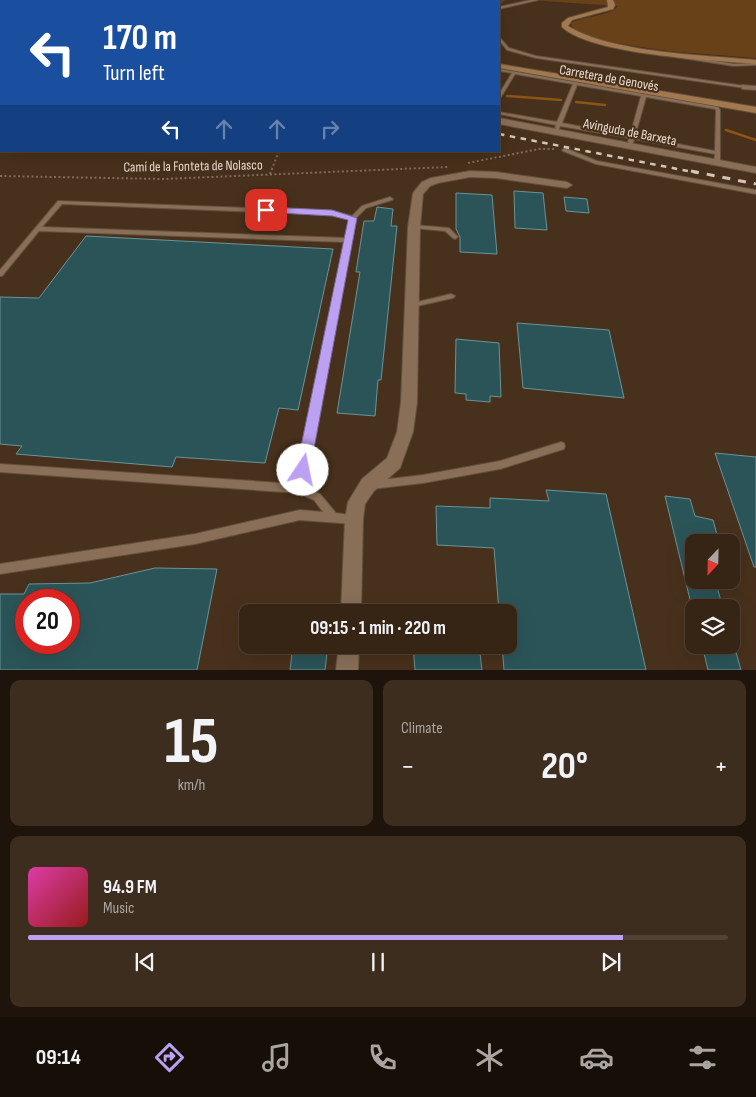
<!DOCTYPE html>
<meta charset="utf-8">
<style>
:root{--surface:#362515;--page:#3d2d1e;--text:#f1f3f6;--muted:#aaa5a0;--line:#504234;--accent:#bca0f2}
body{margin:0;font-family:"Sofia Sans Condensed",sans-serif;background:var(--page);color:var(--text);height:100vh;display:flex;flex-direction:column;font-size:19px;white-space:nowrap}
*{box-sizing:border-box;margin:0}
p{font-size:16px;color:var(--muted)}
.icon{flex:none;width:28px;height:28px;fill:none;stroke:currentColor;stroke-width:2;stroke-linecap:round;stroke-linejoin:round}
.map{position:relative;height:670px;overflow:hidden}
.panel{display:flex;flex-direction:column;gap:10px;padding:10px;background:#1e140c;flex:1}
.panel>*{flex:none}
.top-card{position:absolute;left:0px;top:0px;width:500px;height:152px;box-shadow:0 5px 20px #0002,0 0 0 1px var(--line);background:#1a4fa0;color:#fff;overflow:hidden}
.needle{width:32px;rotate:202deg}
.fabs{position:absolute;left:685px;top:534px;display:grid;gap:10px}
.fabs a{display:grid;place-items:center;width:55px;height:55px;border-radius:10px;background:var(--surface);box-shadow:0 5px 20px #0002,0 0 0 1px var(--line);font-size:25px}
.speed{position:absolute;left:15px;top:589px;display:flex;gap:10px;font-size:25px;font-weight:700;text-align:center}
.speed>*{display:grid;place-content:center;width:65px;height:65px;border-radius:50%;background:var(--surface);box-shadow:0 5px 20px #0002,0 0 0 1px var(--line);line-height:1}
.speed .limit{border:8px solid #d22;background:#fff;color:#111}
.pin{position:absolute;display:grid;place-items:center;width:42px;height:42px;color:#fff;margin:-21px;border-radius:10px;box-shadow:0 2px 8px #0006}
.me{position:absolute;width:55px;margin:-28px;rotate:11deg;stroke-linejoin:round;filter:drop-shadow(0 0 4px #0008)}
.turn{display:flex;align-items:center;gap:18px;height:105px;padding:0 20px;font-size:22px}
.turn .icon{width:65px;height:65px;stroke-width:2.5}
.turn b{display:block;font-size:35px;line-height:42px}
.lanes{display:flex;align-items:center;height:48px;padding:0 20px;background:#0003;justify-content:center;gap:25px;direction:ltr}
.lanes .off{opacity:.35}
.big{font-size:38px;font-weight:700;line-height:1.1}
.panel .tile{flex:1;display:flex;flex-direction:column;justify-content:center;gap:8px;min-width:0;padding:0 18px;border-radius:10px;background:var(--page)}
.panel .dial{align-items:center;gap:0}
.dial b{font-size:65px;line-height:1}
.song{display:flex;align-items:center;gap:15px}
.cover{width:60px;height:60px;border-radius:8px;background:linear-gradient(135deg,hsl(320 70% 55%),hsl(0 70% 35%))}
.played{height:5px;border-radius:2px;background:linear-gradient(90deg,var(--accent) 85%,var(--line) 85%)}
.keys{display:flex;justify-content:space-around;direction:ltr}
.heat{display:flex;justify-content:space-between;align-items:center;font-size:28px;direction:ltr}
.panel .tiles{flex:1;display:grid;gap:10px;grid-template-columns:1fr 1fr}
.tile:last-child{grid-column:span 2}
.trip{position:absolute;left:239px;top:604px;width:278px;height:50px;border-radius:10px;background:var(--surface);box-shadow:0 5px 20px #0002,0 0 0 1px var(--line);font-weight:700;line-height:50px;text-align:center}
.menu{display:flex;height:80px;justify-content:space-around;align-items:center;background:#160f08;color:var(--muted)}
.menu .icon{width:35px;height:35px}
.menu .selected{color:var(--accent)}
.menu b{font-size:22px;color:var(--text)}
.map>svg:first-child{display:block}
.green{fill:#694119}
.lines{fill:none;stroke-linecap:round;stroke-linejoin:round}
.stream{stroke:#8d5415;stroke-width:2.5}
.building{fill:#2b5459;stroke:#699499;fill-rule:evenodd}
.service-casing{stroke:#63503d;stroke-width:2}
.minor-casing{stroke:#63503d;stroke-width:2}
.secondary-casing{stroke:#63503d;stroke-width:2}
.path-far1{stroke:#806c5a;stroke-width:1;stroke-dasharray:1 2;stroke-linecap:butt}
.path{stroke:#806c5a;stroke-width:2;stroke-dasharray:2 2.5;stroke-linecap:butt}
.service{fill:#896f58;fill-rule:evenodd}
.minor{fill:#896f58;fill-rule:evenodd}
.secondary{fill:#a2784f;fill-rule:evenodd}
.rail-far1{stroke:#d5c5b7;stroke-width:2.5;stroke-dasharray:5.5 5.5;stroke-linecap:butt}
.rail{stroke:#d5c5b7;stroke-width:3;stroke-dasharray:8 8;stroke-linecap:butt}
.route{fill:#bca0f2;stroke:#7a689d}
.labels{text-anchor:middle;dominant-baseline:central;stroke-width:4.5;stroke-linejoin:round;paint-order:stroke}
.far-street-label{font-size:14px;fill:#ebdccf;stroke:#48311c}
</style>
<div class="map">
<svg width="756" height="670" viewBox="0 0 756 670">
<rect width="100%" height="100%" fill="#48311c"/>
<path class="green" d="M255,0H506L499,4V1Z
M529,0H756V58L668,51L622,44L587,37L573,29L571,23C584,16 611,16 618,6Z"/>
<g class="lines">
<path class="stream" d="M507,96L561,100
M576,102L605,105
M726,130L756,140"/>
</g>
<path class="building" d="M514,191L543,193L547,230L515,228Z
M456,193L492,195L497,254L460,252V237L456,229Z
M564,197L587,199L589,213L566,211Z
M377,207L393,209L391,226H397L381,380H378L375,416L337,413L360,272H356L364,221H374Z
M86,236L333,249L298,410L279,408L265,463L176,457L172,467L16,454L22,446L0,444V297L39,298Z
M517,323L609,330L624,398L523,388Z
M456,339L499,343L501,397L490,396V402L466,400V394L455,393Z
M715,453L756,457V567H754Z
M546,490L606,494L646,670H504L502,645H508V612H499L494,548L437,545L436,506L490,508V498L549,501Z
M665,496L690,499L695,516L713,520L719,542H694V580H715L723,608H692Z
M155,568L217,569L197,670H0V594H24L29,584L90,583ZM26,600H69V642H26Z
M293,645H328L325,670H290Z
M413,645H479L482,670H415Z
M702,645H734L741,670H708Z"/>
<g class="lines">
<defs>
<path id="service" d="M130,0H134V1H131Z
M270,0H275L276,1H272Z
M531,0H538L499,9V7Z
M499,37L509,48L536,56L745,86L747,87L745,88L536,58L507,50L499,40Z
M676,55L734,64L756,63V65L734,66L675,57V55Z
M499,69L718,107L720,110V162L717,164L714,162L715,154L634,139L633,143L631,144L628,142L629,138L560,126L559,129H557L555,128L556,125L499,114V112L557,122L573,84L515,74L501,97L499,98V94L512,73L499,71ZM577,85L641,96L630,136L562,123ZM646,97L715,109L716,110L715,151L635,136Z
M565,148L597,161L756,190V194L596,164L563,151L562,150Z
M390,197L393,199L392,200L366,208L356,218L304,487L320,494L336,513L357,516L359,519L357,522L354,524L300,520L195,544L0,574V564L195,534L300,510L323,512L314,500L298,493L0,472V464L295,484L345,242L39,231L2,276H0V270L58,201L333,211L352,216L362,206ZM62,204L333,215L350,219L346,238L42,227Z
M414,225L449,228L458,237L455,239L453,238L445,231L412,228V226Z
M451,294L455,296L453,298L413,307L409,305L413,303Z
M561,442L564,443L565,446L564,449L500,469L423,483L372,489L369,488L367,485L369,482L372,481L423,475L500,461Z"/>
<path id="minor" d="M0,10H1V14H0Z
M0,31H1V35H0Z
M742,85L756,86V90L742,89Z
M499,118L756,167V173L499,124Z
M470,171L496,172L567,182L572,185L567,188L496,178L470,177L438,183L430,186L423,194L420,227L417,402L413,432L400,468L374,491L365,504L363,519L361,612H341L345,519L348,502L362,479L387,458L397,432L401,402L408,227L413,193L422,182L431,178Z
M339,645H359L358,670H336Z"/>
<path id="secondary" d="M607,0H613L615,5L613,9L572,20L568,26C612,53 704,55 756,60V64C712,60 592,55 562,27V23L568,18L608,7Z
M0,13H1V17H0Z
M499,64L756,107V113L499,68Z"/>
</defs>
<use href="#service" class="service-casing"/>
<use href="#minor" class="minor-casing"/>
<use href="#secondary" class="secondary-casing"/>
<path class="path-far1" d="M56,0L59,1
M0,1H7
M15,1L24,0"/>
<path class="path" d="M468,163L539,149H556
M270,174L279,151
M0,176L164,179L448,167"/>
<use href="#service" class="service"/>
<use href="#minor" class="minor"/>
<use href="#secondary" class="secondary"/>
<path class="rail-far1" d="M499,134L698,173"/>
<path class="rail" d="M691,171L756,184"/>
</g>
<path class="route" d="M266,207L332,210L357,218L310,470L308,474L303,476L298,474L296,470L348,220L332,216L263,212L262,210Z"/>
<g class="labels">
<g class="far-street-label">
<text transform="translate(609 78) rotate(10)">Carretera de Genovés</text>
<text transform="translate(630 132) rotate(11)">Avinguda de Barxeta</text>
<text transform="translate(193 166) rotate(-1)">Camí de la Fonteta de Nolasco</text>
</g>
</g>
</svg>
<div class="fabs">
<a><svg class="needle" viewBox="-14 -14 28 28"><path d="M0-13l5 13h-10z" fill="#e53935"/><path d="M0 13l5-13h-10z" fill="#aaa5a0"/></svg></a>
<a><svg class="icon" aria-label="layers" viewBox="0 0 24 24"><path d="M12 4l9 5-9 5-9-5zM3 14l9 5 9-5"/></svg></a>
</div>
<div class="speed"><div class="limit">20</div></div>
<div class="pin" style="left:266px;top:210px;background:#d93025"><svg class="icon" aria-label="arrive" viewBox="0 0 24 24"><path d="M6 21V4h12l-3 4 3 4H6"/></svg></div>
<svg class="me" style="left:303px;top:470px" viewBox="-20 -20 40 40"><circle r="19" fill="#fff"/><path d="M0-13L10 11 0 6-10 11z" fill="#bca0f2"/></svg>
<div class="trip">09:15 · 1 min · 220 m</div>
<div class="top-card">
<div class="turn"><svg class="icon" aria-label="left" viewBox="0 0 24 24"><path d="M17 20v-9H6M10 6l-5 5 5 5"/></svg><div><b>170 m</b>Turn left</div></div>
<div class="lanes"><svg class="icon" aria-label="left" viewBox="0 0 24 24"><path d="M17 20v-9H6M10 6l-5 5 5 5"/></svg><svg class="icon off" aria-label="ahead" viewBox="0 0 24 24"><path d="M12 20V5M6 11l6-6 6 6"/></svg><svg class="icon off" aria-label="ahead" viewBox="0 0 24 24"><path d="M12 20V5M6 11l6-6 6 6"/></svg><svg class="icon off" aria-label="right" viewBox="0 0 24 24"><path d="M7 20v-9h11M14 6l5 5-5 5"/></svg></div>
</div>
</div>
<section class="panel">
<div class="tiles">
<div class="tile dial"><b>15</b><p>km/h</p></div>
<div class="tile"><p>Climate</p>
<div class="heat"><a>−</a><b class="big">20°</b><a>+</a></div>
</div>
<div class="tile">
<div class="song"><i class="cover"></i><div><b>94.9 FM</b><p>Music</p></div></div>
<div class="played"></div>
<div class="keys"><svg class="icon" aria-label="previous" viewBox="0 0 24 24"><path d="M18 5L8 12l10 7zM5 5v14"/></svg><svg class="icon" aria-label="pause" viewBox="0 0 24 24"><path d="M8 5v14M16 5v14"/></svg><svg class="icon" aria-label="next" viewBox="0 0 24 24"><path d="M6 5l10 7-10 7zM19 5v14"/></svg></div>
</div>
</div>
</section>
<nav class="menu">
<b>09:14</b>
<svg class="icon selected" aria-label="directions" viewBox="0 0 24 24"><path d="M12 3l9 9-9 9-9-9zM9 14v-3h6M13 9l2 2-2 2"/></svg>
<svg class="icon" aria-label="music" viewBox="0 0 24 24"><path d="M9 18V5l10-2v13"/><circle cx="6" cy="18" r="3"/><circle cx="16" cy="16" r="3"/></svg>
<svg class="icon" aria-label="phone" viewBox="0 0 24 24"><path d="M5 4h4l2 5-3 2q2 4 5 5l2-3 5 2v4C11 20 4 13 5 4z"/></svg>
<svg class="icon" aria-label="climate" viewBox="0 0 24 24"><path d="M12 3v18M4 7l16 10M4 17L20 7"/></svg>
<svg class="icon" aria-label="car" viewBox="0 0 24 24"><path d="M5 17H2v-5l4-1 3-4h7l3 4 3 1v5h-3M9 17h6M6 11h13"/><circle cx="7" cy="17" r="2"/><circle cx="17" cy="17" r="2"/></svg>
<svg class="icon" aria-label="filters" viewBox="0 0 24 24"><path d="M4 7h16M4 17h16"/><circle cx="9" cy="7" r="2"/><circle cx="15" cy="17" r="2"/></svg>
</nav>
